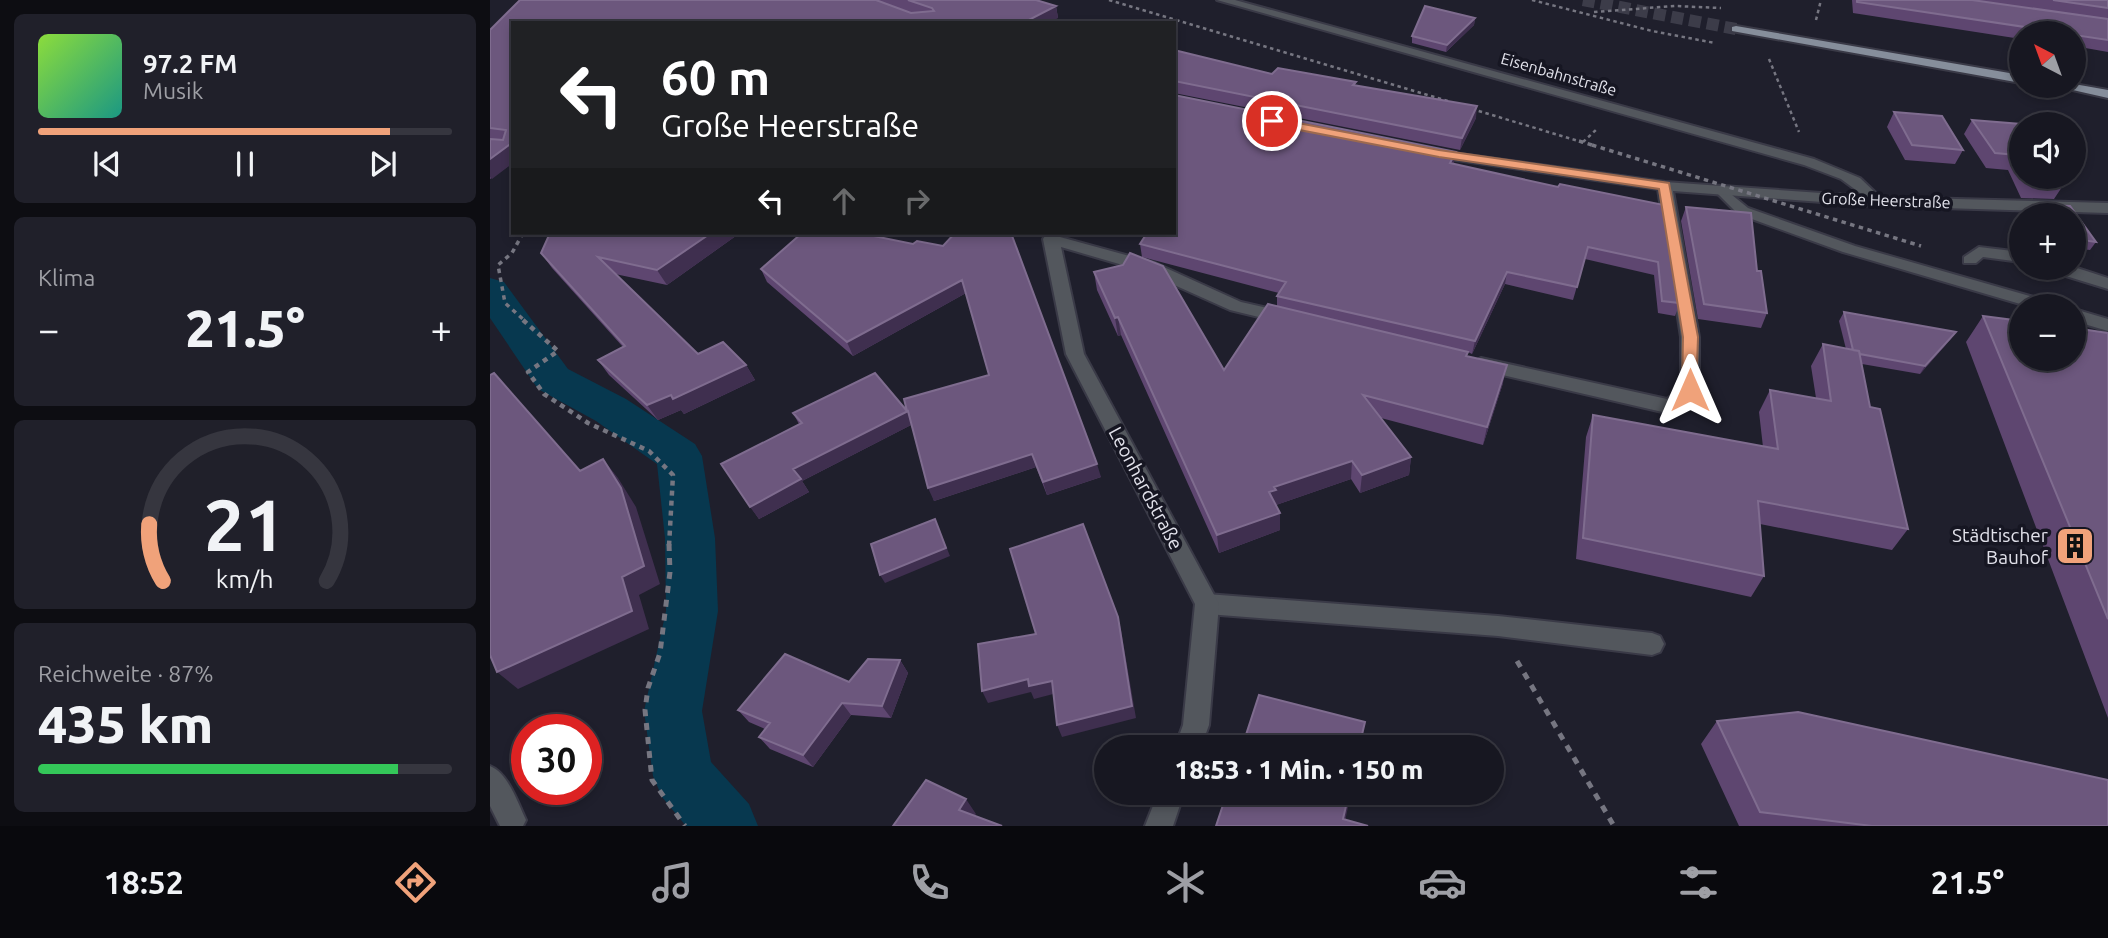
<!DOCTYPE html>
<html lang="de">
<meta charset="utf-8">
<style>
:root{--surface:#171721;--page:#20202a;--text:#f1f3f6;--muted:#9e9fa5;--line:#36363f;--accent:#f0a27a}
body{margin:0;font-family:Ubuntu,sans-serif;background:var(--page);color:var(--text);height:100vh;display:flex;flex-direction:column;font-size:26px;white-space:nowrap}
*{box-sizing:border-box;margin:0}
p{font-size:23px;color:var(--muted)}
.icon{flex:none;width:38px;height:38px;fill:none;stroke:currentColor;stroke-width:2;stroke-linecap:round;stroke-linejoin:round}
.map{position:relative;flex:1;overflow:hidden}
.sheet{display:flex;flex-direction:column;gap:14px;padding:14px;background:#0d0d12;width:490px}
.sheet>*{flex:none}
.top-card{position:absolute;left:21px;top:21px;width:665px;height:214px;border-radius:0px;box-shadow:0 4px 10px #0003,0 0 0 2px var(--line);background:#202124;color:#fff;overflow:hidden}
.needle{width:46px;rotate:319deg}
.tools{position:absolute;left:1519px;top:21px;display:grid;gap:14px}
.tools a{display:grid;place-items:center;width:77px;height:77px;border-radius:50%;background:var(--surface);box-shadow:0 4px 10px #0003,0 0 0 2px var(--line);font-size:35px}
.speed{position:absolute;left:21px;top:714px;display:flex;gap:14px;font-size:35px;font-weight:700;text-align:center}
.speed>*{display:grid;place-content:center;width:91px;height:91px;border-radius:50%;background:var(--surface);box-shadow:0 4px 10px #0003,0 0 0 2px var(--line);line-height:1}
.speed .limit{border:10px solid #d22;background:#fff;color:#111}
.pin{position:absolute;display:grid;place-items:center;width:60px;height:60px;color:#fff;margin:-30px;border:4px solid #fff;border-radius:50%;box-shadow:0 2px 7px #0007}
.me{position:absolute;width:77px;margin:-38px;rotate:0deg;stroke-linejoin:round;filter:drop-shadow(0 0 5px #0008)}
.turn{display:flex;align-items:center;gap:24px;height:147px;padding:0 35px;font-size:32px}
.turn .icon{width:91px;height:91px;stroke-width:2.5}
.turn b{display:block;font-size:49px;line-height:60px}
.lanes{display:flex;align-items:center;height:66px;padding:0 35px;background:#0003;justify-content:center;gap:35px;direction:ltr}
.lanes .off{opacity:.35}
.big{font-size:52px;font-weight:800;line-height:1.1}
.sheet .widget{flex:1;display:flex;flex-direction:column;justify-content:center;gap:10px;min-width:0;padding:0 24px;border-radius:10px;background:var(--page)}
.sheet .dial{align-items:center;gap:0}
.dial svg{height:182px;overflow:visible;fill:none;stroke:var(--line);stroke-width:7;stroke-linecap:round;text-anchor:middle}
.dial text{fill:var(--text);stroke:none}
.song{display:flex;align-items:center;gap:21px}
.cover{width:84px;height:84px;border-radius:10px;background:linear-gradient(135deg,hsl(90 70% 55%),hsl(170 70% 35%))}
.played{height:7px;border-radius:4px;background:linear-gradient(90deg,var(--accent) 85%,var(--line) 85%)}
.keys{display:flex;justify-content:space-around;direction:ltr}
.heat{display:flex;justify-content:space-between;align-items:center;font-size:38px;direction:ltr}
.charge{height:10px;border-radius:5px;background:linear-gradient(90deg,#34c759 87%,var(--line) 0)}
.trip{position:absolute;left:604px;top:735px;width:410px;height:70px;border-radius:35px;background:var(--surface);box-shadow:0 4px 10px #0003,0 0 0 2px var(--line);font-weight:800;line-height:70px;text-align:center}
.menu{display:flex;height:112px;justify-content:space-around;align-items:center;background:#09090d;color:var(--muted)}
.menu .icon{width:49px;height:49px}
.menu .selected{color:var(--accent)}
.menu b{font-size:32px;color:var(--text)}
main{display:flex;flex:1;min-height:0}
.map>svg:first-child{display:block}
.lines{fill:none;stroke-linecap:round;stroke-linejoin:round}
.canal{fill:#07384f;fill-rule:evenodd}
.primary-tunnel{stroke:#3c3c49;stroke-width:12;stroke-dasharray:12 6;stroke-linecap:butt}
.service-casing{stroke:#3a3a47;stroke-width:4}
.minor-casing{stroke:#3a3a47;stroke-width:4}
.primary-casing{stroke:#3a3a47;stroke-width:4}
.path-far3{stroke:#767681;stroke-width:2.5;stroke-dasharray:3.5 3.5;stroke-linecap:butt}
.path-far2{stroke:#767681;stroke-width:3.5;stroke-dasharray:4.5 4.5;stroke-linecap:butt}
.path-far1{stroke:#767681;stroke-width:4.5;stroke-dasharray:5 5;stroke-linecap:butt}
.path{stroke:#767681;stroke-width:5;stroke-dasharray:7 7;stroke-linecap:butt}
.service{fill:#53575d;fill-rule:evenodd}
.minor{fill:#53575d;fill-rule:evenodd}
.primary{fill:#868e9b;fill-rule:evenodd}
.path-bridge{stroke:#767681;stroke-width:3.5;stroke-dasharray:4.5 4.5;stroke-linecap:butt}
.wall{fill:#5e4670}
.shaded-wall{fill:#3f2f4f}
.building{fill:#6c577d;stroke:#7f6c8f;stroke-width:2}
.route{fill:#f0a27a;stroke:#9c694f;stroke-width:2}
.labels{text-anchor:middle;dominant-baseline:central;stroke-width:7;stroke-linejoin:round;paint-order:stroke}
.far-street-label{font-size:16px;fill:#e2e2eb;stroke:#161622}
.street-label{font-size:19px;fill:#e2e2eb;stroke:#161622}
.poi-label{font-size:19px;fill:#e2e2eb;stroke:#161622;text-anchor:end}
</style>
<main>
<section class="sheet">
<div class="widget">
<div class="song"><i class="cover"></i><div><b>97.2 FM</b><p>Musik</p></div></div>
<div class="played"></div>
<div class="keys"><svg class="icon" aria-label="previous" viewBox="0 0 24 24"><path d="M18 5L8 12l10 7zM5 5v14"/></svg><svg class="icon" aria-label="pause" viewBox="0 0 24 24"><path d="M8 5v14M16 5v14"/></svg><svg class="icon" aria-label="next" viewBox="0 0 24 24"><path d="M6 5l10 7-10 7zM19 5v14"/></svg></div>
</div>
<div class="widget"><p>Klima</p>
<div class="heat"><a>−</a><b class="big">21.5°</b><a>+</a></div>
</div>
<div class="widget dial"><svg viewBox="0 0 100 80">
<path d="M14 69A42 42 0 1 1 86 69"/>
<path d="M14 69A42 42 0 0 1 8 44" stroke="#f0a27a"/>
<text x="50" y="56" font-size="32" font-weight="700">21</text>
<text x="50" y="72" font-size="11">km/h</text>
</svg></div>
<div class="widget"><p>Reichweite · 87%</p><b class="big">435 km</b><div class="charge"></div></div>
</section>
<div class="map">
<svg width="1618" height="826" viewBox="0 0 1618 826">
<rect width="100%" height="100%" fill="#1f1f2c"/>
<g class="lines">
<path class="canal" d="M0,278L14,282L78,369L136,399L205,444L212,456L225,538L228,611L212,711L221,762L259,804L268,826H196L172,797L163,776L154,711L176,611L175,538L167,464L106,421L48,389L0,318Z"/>
<path class="primary-tunnel" d="M1093,0L1246,29"/>
<defs>
<path id="service" d="M1231,186L1258,208L1365,246L1561,302L1564,306H1537L1353,252L1248,214L1224,190Z
M1489,247L1531,252V262L1493,257L1486,263H1474V257Z
M1584,267L1618,278V289L1563,272L1561,268Z
M1584,309L1618,319V331L1584,321Z
M717,594L1008,616L1162,633L1170,636L1174,644L1170,652L1162,655L1008,636L717,614L709,611L705,604L709,597Z
M0,766C18,773 28,803 36,820L33,826H10L0,806Z"/>
<path id="minor" d="M727,0H745L1324,159L1370,178L1390,197L1618,203V213L1386,206L1183,191L1209,337V390C1204,400 1192,411 1181,414L991,370L982,364L991,358L1177,399L1191,388V337L1168,189L939,156L932,152L934,149L1175,182L1374,196L1351,179L1314,165Z
M557,233H573L570,237L665,263L751,302L804,314L807,318L798,324L740,310L653,271L571,247L594,354L729,604L719,725L711,747H685L693,725L705,604L576,354L553,239Z
M668,793H694L683,826H655Z"/>
<path id="primary" d="M1246,26L1531,75V83L1242,31V27Z
M1584,84L1618,90V98L1565,86Z"/>
</defs>
<use href="#service" class="service-casing"/>
<use href="#minor" class="minor-casing"/>
<use href="#primary" class="primary-casing"/>
<path class="path-far3" d="M619,0L961,102
M1042,0L1162,31L1225,43
M1104,12L1185,6L1231,8
M1326,20L1331,0
M1279,59L1309,132
M982,109L1095,143
M1093,142L1108,128"/>
<path class="path-far2" d="M1089,141L1102,145
M33,233L22,253L8,265L15,303L35,321"/>
<path class="path-far1" d="M33,320L68,351L38,372L54,394L98,423L159,451L183,475L179,546"/>
<path class="path" d="M179,544L180,572L170,653L158,688L155,710L162,780L195,826
M1027,661L1124,826"/>
<use href="#service" class="service"/>
<use href="#minor" class="minor"/>
<use href="#primary" class="primary"/>
<path class="path-bridge" d="M1102,145L1431,246"/>
</g>
<path class="wall" d="M30,0H546L566,6L568,18L23,23V163L0,179V30Z
M1362,0H1618V52L1584,46V33H1531V39L1363,13Z
M985,18L984,25L956,52L922,43V36Z
M684,50L782,74L866,82L865,86L986,118L970,150L684,93Z
M1404,112L1473,150L1465,164L1415,160L1397,127Z
M1482,120L1531,124V177H1569L1574,184L1564,199L1531,198L1518,170L1496,168L1474,134Z
M964,164L1068,187L1174,205L1190,303L1185,316L1168,313L1164,275L1095,259L1083,300L1015,284L982,354L978,352L977,356L1013,383L993,445L891,418L921,457L919,475L870,493L861,479L786,505L790,530L729,553L631,335L628,336L607,290L604,272L734,370L787,306V296L789,293L652,257L650,244Z
M1544,205L1580,206L1606,242L1600,250L1584,248V215H1539L1538,213Z
M1196,207L1267,271L1277,313L1271,328L1208,319L1191,221Z
M250,233L177,285L125,274L208,354L256,365L265,380L194,414L191,410L168,420L119,375L108,360L133,347L62,268L51,253Z
M423,244L453,246L611,477L557,495L546,467L444,501L421,425L312,481L319,492L269,519L231,464L309,424L303,413L417,411L499,375L476,293L363,356L277,282L271,269Z
M1354,312L1466,332L1460,340L1430,374L1372,364L1380,407L1418,529L1402,550L1270,524L1274,576L1261,597L1086,559L1096,437L1103,415L1273,447L1269,412L1280,390L1326,398L1321,366L1333,344L1356,349L1349,321Z
M1493,316L1618,333V718L1476,342Z
M410,660L418,673L401,718L361,715L323,767L280,749L269,737L275,729L259,722L248,710L359,682Z
M1227,721L1618,826H1249L1211,744Z"/>
<path class="shaded-wall" d="M566,6L568,18L560,23H533Z
M985,18L984,25L956,52L957,45Z
M987,106L986,118L970,150L972,138Z
M23,142V163L2,179L0,177V159Z
M966,152L964,163H960Z
M221,233H250L177,285L167,270Z
M1017,272L1015,284L982,354L985,341Z
M472,280L476,293L363,356L357,342Z
M628,317L631,335L628,336L625,318Z
M1466,332L1460,340L1430,374L1435,366Z
M256,365L265,380L194,414L191,410L168,420L157,405Z
M1017,365L1013,383L993,445L997,427Z
M418,411L423,424L312,481L319,492L269,519L260,507L303,469Z
M542,454L546,467L444,501L438,488Z
M921,457L919,475L870,493L872,475Z
M113,459L128,478L146,507L170,584L149,595L159,629L28,689L7,672L132,577Z
M862,461L861,479L786,505L779,492L784,487Z
M607,464L611,477L557,495L553,482Z
M790,513V530L729,553L727,535Z
M445,519L460,556L395,583L390,575Z
M628,617L631,630L646,718L572,737L567,725Z
M410,660L418,673L401,718L392,706Z
M538,679L562,681L567,693L544,699L541,692L498,703L492,691Z
M352,703L361,715L323,767L313,755Z
M875,722L871,747H869Z
M859,793H861L854,826L853,819Z
M476,799L486,814L479,825L469,810Z"/>
<path class="building" d="M30,0H386L421,13L444,11L442,8L418,0H546L566,6L533,23H23V142L0,159V139L13,140L16,130L0,128V30Z
M1367,0H1482L1618,19V40L1584,35V33H1575L1367,2Z
M1563,0H1618V8Z
M935,6L985,18L957,45L922,36Z
M684,50L782,74L788,68L866,82L863,85L987,106L972,138L684,81Z
M684,95L966,152L960,163L1068,187L1070,184L1174,205L1190,303L1172,301L1168,262L1098,247L1087,287L1017,272L985,341L787,296L796,282L650,244L657,233H684Z
M1404,112L1452,116L1473,150L1422,145Z
M1482,120L1531,124V164L1527,155L1505,153Z
M1538,177H1569L1574,184L1541,183Z
M1544,205L1580,206L1606,242L1584,239V215H1548Z
M1196,207L1261,213L1267,271H1271L1277,313L1214,304Z
M60,233H221L167,270L108,257L208,354L233,342L256,365L183,399L181,395L157,405L108,360L135,346L51,253Z
M312,233H369L423,244L427,241L453,246L465,233H521L607,464L553,482L542,454L438,488L418,411L303,469L311,479L260,507L231,464L312,423L303,413L385,373L417,411L414,399L499,375L472,280L357,342L271,269Z
M640,253L673,266L734,370L778,304L978,352L976,356L1017,365L997,427L873,395L921,457L872,475L862,461L784,487L786,490L779,492L790,513L727,535L628,317L625,318L604,272L633,265Z
M1354,312L1466,332L1435,366L1370,354L1369,351L1363,350Z
M1493,316L1531,321V359H1584V328L1618,333V619Z
M1333,344L1369,351L1380,407L1390,409L1418,529L1268,501L1274,576L1093,538L1103,415L1288,449L1280,390L1341,401Z
M4,373L90,471L113,459L131,488L154,566L132,577L142,611L7,672L0,655V375Z
M445,519L456,548L390,575L381,544Z
M593,524L628,617L642,706L567,725L562,681L539,686L538,679L492,691L488,644L546,634L520,549Z
M295,654L359,682L378,659L410,660L392,706L352,703L313,755L269,737L280,723L248,710Z
M769,695L875,722L869,747H752Z
M1308,712L1618,780V826H1382L1270,812L1227,721Z
M436,780L476,799L469,810L512,826H403Z
M737,793H859L853,819L878,826H726Z"/>
<path class="route" d="M782,118L949,150L1179,183L1208,337L1206,394H1195L1192,390L1193,337L1169,189L949,157L778,124V119Z"/>
<defs>
<symbol id="building-square" viewBox="-11 -11 22 22"><rect x="-9" y="-9" width="18" height="18" rx="4" fill="#f0a27a" stroke="#161622"/><path d="M-4-6H4V6H1V3H-1V6H-4ZM-2.5-4.3h1.7v1.8h-1.7ZM.8-4.3h1.7v1.8H.8ZM-2.5-1h1.7V.8h-1.7ZM.8-1h1.7V.8H.8Z" fill="#111"/></symbol>
</defs>
<g fill-rule="evenodd">
<use href="#building-square" x="1563" y="524" width="44" height="44"/>
</g>
<g class="labels">
<g class="far-street-label">
<text transform="translate(1069 74) rotate(16)">Eisenbahnstraße</text>
<text transform="translate(1396 200) rotate(2)">Große Heerstraße</text>
</g>
<g class="street-label">
<text transform="translate(656 488) rotate(62)">Leonhardstraße</text>
</g>
<g class="poi-label">
<text x="1558" y="535">Städtischer<tspan x="1558" dy="22">Bauhof</tspan></text>
</g>
</g>
</svg>
<div class="tools">
<a><svg class="needle" viewBox="-14 -14 28 28"><path d="M0-13l5 13h-10z" fill="#e53935"/><path d="M0 13l5-13h-10z" fill="#9e9fa5"/></svg></a>
<a><svg class="icon" aria-label="sound" viewBox="0 0 24 24"><path d="M4 9h4l5-4v14l-5-4H4zM17 9q2 3 0 6"/></svg></a>
<a>+</a>
<a>−</a>
</div>
<div class="speed"><div class="limit">30</div></div>
<div class="pin" style="left:782px;top:121px;background:#d93025"><svg class="icon" aria-label="arrive" viewBox="0 0 24 24"><path d="M6 21V4h12l-3 4 3 4H6"/></svg></div>
<svg class="me" style="left:1200px;top:390px" viewBox="-20 -20 40 40"><path d="M0-17L14 15 0 8-14 15z" fill="#f0a27a" stroke="#fff" stroke-width="4"/></svg>
<div class="trip">18:53 · 1 Min. · 150 m</div>
<div class="top-card">
<div class="turn"><svg class="icon" aria-label="left" viewBox="0 0 24 24"><path d="M17 20v-9H6M10 6l-5 5 5 5"/></svg><div><b>60 m</b>Große Heerstraße</div></div>
<div class="lanes"><svg class="icon" aria-label="left" viewBox="0 0 24 24"><path d="M17 20v-9H6M10 6l-5 5 5 5"/></svg><svg class="icon off" aria-label="ahead" viewBox="0 0 24 24"><path d="M12 20V5M6 11l6-6 6 6"/></svg><svg class="icon off" aria-label="right" viewBox="0 0 24 24"><path d="M7 20v-9h11M14 6l5 5-5 5"/></svg></div>
</div>
</div>
</main>
<nav class="menu">
<b>18:52</b>
<svg class="icon selected" aria-label="directions" viewBox="0 0 24 24"><path d="M12 3l9 9-9 9-9-9zM9 14v-3h6M13 9l2 2-2 2"/></svg>
<svg class="icon" aria-label="music" viewBox="0 0 24 24"><path d="M9 18V5l10-2v13"/><circle cx="6" cy="18" r="3"/><circle cx="16" cy="16" r="3"/></svg>
<svg class="icon" aria-label="phone" viewBox="0 0 24 24"><path d="M5 4h4l2 5-3 2q2 4 5 5l2-3 5 2v4C11 20 4 13 5 4z"/></svg>
<svg class="icon" aria-label="climate" viewBox="0 0 24 24"><path d="M12 3v18M4 7l16 10M4 17L20 7"/></svg>
<svg class="icon" aria-label="car" viewBox="0 0 24 24"><path d="M5 17H2v-5l4-1 3-4h7l3 4 3 1v5h-3M9 17h6M6 11h13"/><circle cx="7" cy="17" r="2"/><circle cx="17" cy="17" r="2"/></svg>
<svg class="icon" aria-label="filters" viewBox="0 0 24 24"><path d="M4 7h16M4 17h16"/><circle cx="9" cy="7" r="2"/><circle cx="15" cy="17" r="2"/></svg>
<b>21.5°</b>
</nav>
